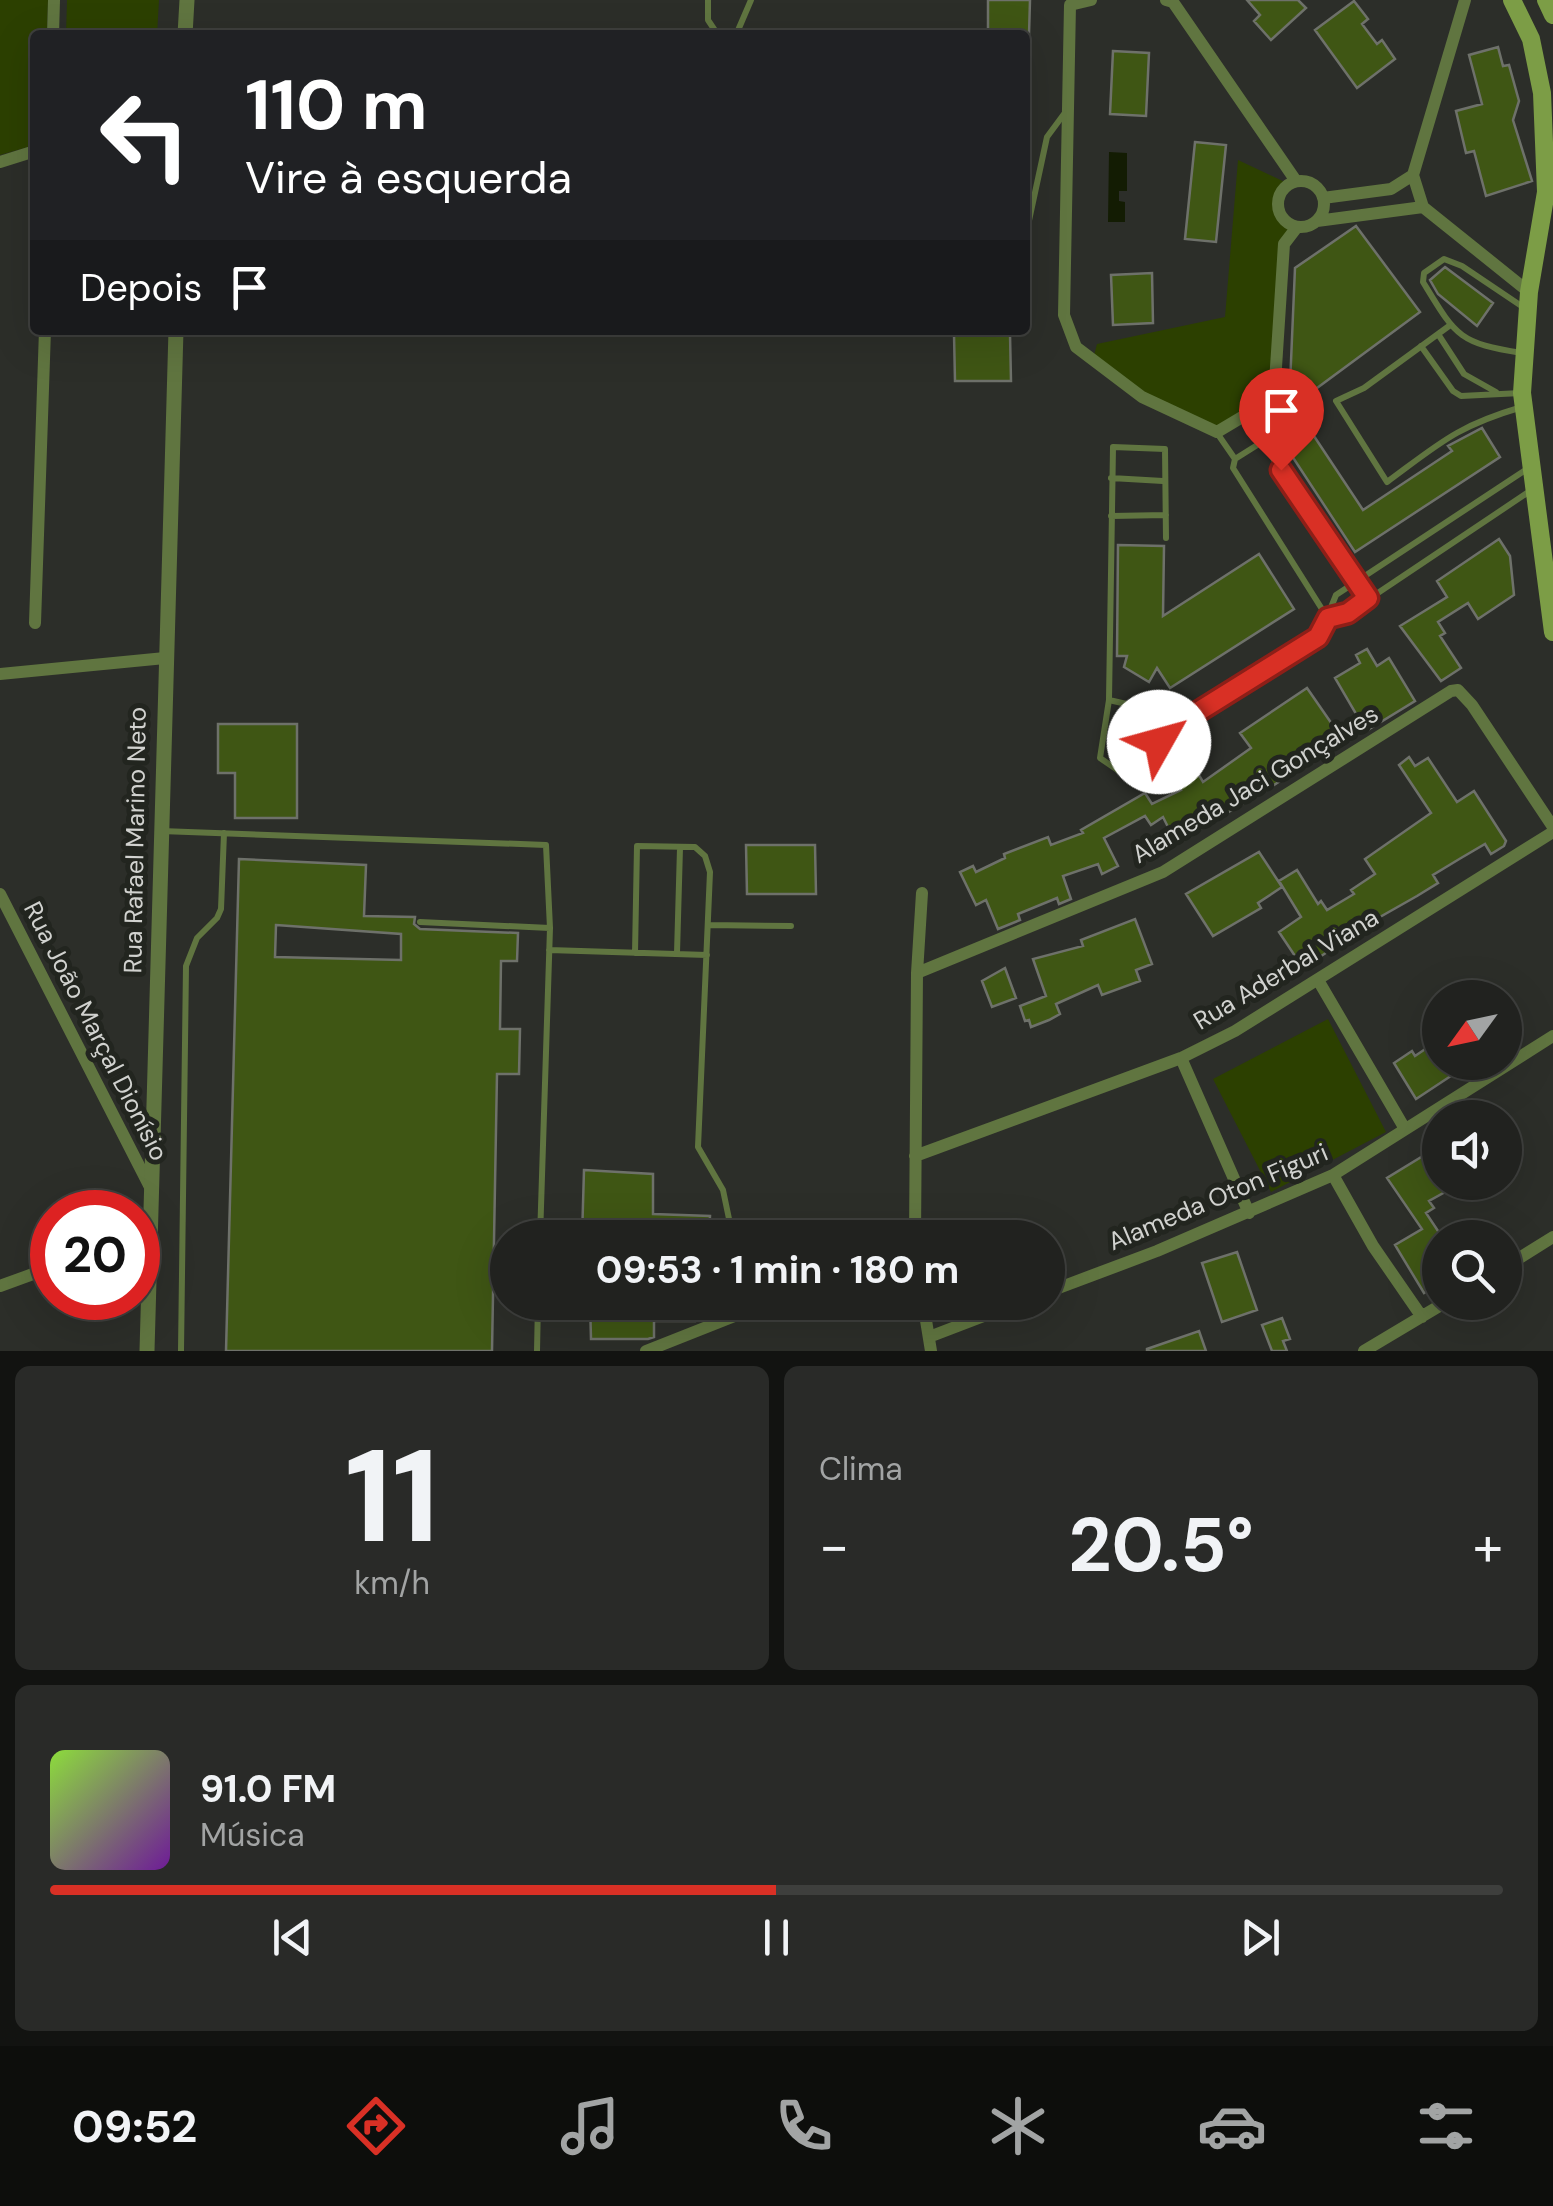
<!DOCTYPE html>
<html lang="pt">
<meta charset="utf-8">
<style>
:root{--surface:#21221f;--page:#292a28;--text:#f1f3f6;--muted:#a2a4a4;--line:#3e3f3d;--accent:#d93025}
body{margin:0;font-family:"DM Sans",sans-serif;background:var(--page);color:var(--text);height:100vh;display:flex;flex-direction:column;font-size:38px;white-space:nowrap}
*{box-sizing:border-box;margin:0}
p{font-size:32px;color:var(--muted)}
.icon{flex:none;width:55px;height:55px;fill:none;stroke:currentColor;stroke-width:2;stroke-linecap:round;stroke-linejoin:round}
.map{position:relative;height:1351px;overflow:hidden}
.side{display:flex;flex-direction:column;gap:15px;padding:15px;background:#121311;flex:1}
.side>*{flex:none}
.hud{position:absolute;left:30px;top:30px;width:1000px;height:305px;border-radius:10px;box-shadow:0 10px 40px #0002,0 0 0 2px var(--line);background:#202124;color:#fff;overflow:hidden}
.needle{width:65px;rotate:237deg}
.tools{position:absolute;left:1422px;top:980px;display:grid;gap:20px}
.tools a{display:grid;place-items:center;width:100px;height:100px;border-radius:50%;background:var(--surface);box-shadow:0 10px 40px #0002,0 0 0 2px var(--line);font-size:50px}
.speed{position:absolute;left:30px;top:1190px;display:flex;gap:20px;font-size:50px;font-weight:700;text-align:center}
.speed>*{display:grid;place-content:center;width:130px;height:130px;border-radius:50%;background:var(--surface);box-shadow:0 10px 40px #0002,0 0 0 2px var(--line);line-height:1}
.speed .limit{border:15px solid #d22;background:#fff;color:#111}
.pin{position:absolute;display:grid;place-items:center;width:85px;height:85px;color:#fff;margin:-102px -42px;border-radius:50% 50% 50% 0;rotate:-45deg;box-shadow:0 0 10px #0007}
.pin .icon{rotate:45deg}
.me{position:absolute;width:110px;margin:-55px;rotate:52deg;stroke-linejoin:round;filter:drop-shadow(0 0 8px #0008)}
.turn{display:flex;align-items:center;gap:35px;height:210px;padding:0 50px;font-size:45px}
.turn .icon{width:130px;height:130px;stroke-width:2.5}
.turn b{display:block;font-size:70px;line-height:85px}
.then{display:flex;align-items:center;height:95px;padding:0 50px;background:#0003;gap:20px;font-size:38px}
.big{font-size:75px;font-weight:700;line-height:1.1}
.side .tile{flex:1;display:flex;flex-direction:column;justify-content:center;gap:15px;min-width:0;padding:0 35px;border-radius:15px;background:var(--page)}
.side .dial{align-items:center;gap:0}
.dial b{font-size:130px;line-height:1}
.song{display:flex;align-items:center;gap:30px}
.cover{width:120px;height:120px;border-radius:15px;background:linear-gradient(135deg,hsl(90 70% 55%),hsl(280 70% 35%))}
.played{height:10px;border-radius:5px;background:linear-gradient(90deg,var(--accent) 50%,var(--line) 50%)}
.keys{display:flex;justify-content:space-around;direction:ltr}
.heat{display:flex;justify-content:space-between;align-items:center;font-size:55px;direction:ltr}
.side .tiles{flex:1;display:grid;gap:15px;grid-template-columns:1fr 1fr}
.tile:last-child{grid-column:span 2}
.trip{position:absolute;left:490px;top:1220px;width:575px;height:100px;border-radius:50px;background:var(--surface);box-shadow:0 10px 40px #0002,0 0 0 2px var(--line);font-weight:700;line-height:100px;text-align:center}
.tabs{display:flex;height:160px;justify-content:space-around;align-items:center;background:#0d0e0c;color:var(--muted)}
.tabs .icon{width:70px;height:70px}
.tabs .current{color:var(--accent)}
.tabs b{font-size:45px;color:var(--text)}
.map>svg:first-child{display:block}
.green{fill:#2c4000}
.water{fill:#131c03}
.building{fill:#3f5614;stroke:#6e716a;stroke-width:2.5;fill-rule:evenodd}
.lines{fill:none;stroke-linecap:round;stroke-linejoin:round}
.service{stroke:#607540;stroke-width:6}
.minor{stroke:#607540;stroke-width:12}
.tertiary{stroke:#607540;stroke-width:15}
.secondary{stroke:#7c9d46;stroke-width:18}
.route-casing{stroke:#8d1f18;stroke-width:25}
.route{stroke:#d93025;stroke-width:18}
.labels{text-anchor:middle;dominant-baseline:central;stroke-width:10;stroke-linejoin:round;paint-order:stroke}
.street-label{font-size:25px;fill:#d1d2cf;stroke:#22251f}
</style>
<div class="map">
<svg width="1553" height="1351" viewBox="0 0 1553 1351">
<rect width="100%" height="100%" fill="#2c2e29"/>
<path class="green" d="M0,0H48L47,35H35V145L0,155Z
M67,0H159L157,35H66Z
M1238,160L1289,184L1279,196V212L1297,227L1284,244L1274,398L1217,432L1142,397L1093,359L1097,344L1225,317Z
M1328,1019L1386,1132L1271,1192L1213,1079Z"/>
<path class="water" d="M1109,152L1127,153V191H1119V201L1125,202V222H1108Z"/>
<path class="building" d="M988,0H1030L1029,35H988Z
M1247,0H1298L1306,8L1271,40L1254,21L1260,15Z
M1354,1L1368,19L1362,24L1377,44L1382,40L1395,59L1357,88L1315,30Z
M1498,47L1503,66L1509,65L1519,101L1513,120L1532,181L1486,196L1474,151L1466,153L1456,111L1482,104L1469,55Z
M1113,51L1149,53L1146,116L1110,114Z
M1195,142L1226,145L1216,242L1185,239Z
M1356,226L1420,312L1313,391L1310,408L1300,415L1363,510L1452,451L1448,446L1482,428L1500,457L1355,552L1269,421L1289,408L1295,268Z
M1445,267L1493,303L1477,326L1438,294L1430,280Z
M1152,273L1153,323L1113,325L1111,275Z
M954,334H1010L1011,381H955Z
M1499,539L1510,556L1514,595L1478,619L1468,603L1438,622L1445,633L1440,636L1461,668L1441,681L1400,626L1447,597L1437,581Z
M1118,545L1164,546L1163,616L1259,554L1294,609L1170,688L1157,668L1149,682L1124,667L1127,656H1117Z
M1367,649L1377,666L1389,658L1415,701L1366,731L1335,678L1360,663L1356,655Z
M1307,688L1343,740L1271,787L1176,843L1163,817L1151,825L1145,816L1104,838L1118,866L1102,874L1098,864L1063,876L1071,899L1059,904L1057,898L1018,914L1020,920L998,929L986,900L976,905L960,872L973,866L976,872L1005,858L1004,854L1048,837L1051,845L1083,833L1081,830L1145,793L1152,804L1181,790L1176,782L1196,770L1203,782L1251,748L1240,733Z
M218,724H297V818H235V773H218Z
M1409,757L1415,766L1428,758L1457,802L1474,791L1506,841L1504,846L1491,854L1485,844L1461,858L1433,875L1438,883L1417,896L1371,922L1368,916L1342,931L1347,939L1303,968L1279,932L1301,917L1279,881L1297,870L1318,904L1321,901L1327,910L1354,894L1351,890L1375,874L1365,859L1431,813L1399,765Z
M746,845H815L816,894H747Z
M1259,852L1282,887L1258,903L1261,908L1213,936L1186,894Z
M239,859L366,865L364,916L415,917L414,924L420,929L518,933L517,961H501L500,1029H520L519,1074H497L492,1351H226ZM276,925L401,934V960L275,957Z
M1135,919L1152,964L1136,970L1140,981L1102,995L1098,985L1056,1004L1060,1014L1049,1020L1031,1027L1029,1020L1025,1021L1020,1006L1046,996L1033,959L1083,946L1081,940Z
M1005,968L1016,998L992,1007L982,981Z
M1440,1039V1062H1472L1416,1099L1394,1063L1412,1051L1415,1056Z
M1436,1148L1440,1156V1184L1445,1192L1429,1201L1434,1208L1426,1213L1440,1234V1283L1424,1293L1395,1245L1422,1229L1387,1178Z
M584,1170L653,1174V1214L710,1216L709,1238H582Z
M1237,1252L1257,1310L1222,1322L1202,1263Z
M590,1302H696L695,1321H654V1337L648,1339H591Z
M1282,1318L1290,1339L1283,1341L1287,1351H1272L1262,1325Z
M1199,1331L1206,1351H1147V1349Z"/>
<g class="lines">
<path class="service" d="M708,0V20L718,35
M736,35L751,0
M1025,239L1047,137L1064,114
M1449,326L1364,388L1336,401L1387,482C1440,443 1457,426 1522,407
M1438,334L1464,374L1496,392
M1421,346L1453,391L1461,396L1521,393
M1522,353C1458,343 1456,336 1423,282L1424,273L1444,259L1462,266L1526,309
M1245,417L1368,598
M1217,433L1235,459
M1262,442L1235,459L1233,468L1327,617
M1111,478L1163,481
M1111,516L1166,515
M1166,538L1165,449L1113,447L1109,700L1188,718L1319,637L1336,595L1527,469
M1329,618L1348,613L1533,489
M1109,700L1100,758L1119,771L1130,767L1187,719
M161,831L546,845L550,928L540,1238
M420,922L550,928
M709,925L791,926
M549,950L707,955
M635,953L637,846L695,847L705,856L710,872L698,1147L723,1190L733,1238
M677,953L680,848
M181,1351L186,966L197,938L217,918L221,909L224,833
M537,1351L538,1302"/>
<path class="minor" d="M1091,0L1070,5L1064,315L1076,347L1142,397L1217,432L1274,398L1284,244L1297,227
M1166,0L1173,2L1296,181
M53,35L54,0
M0,162L35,151
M1278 204a23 23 0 1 1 46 0a23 23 0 1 1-46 0Z
M1323,198L1391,189L1413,175
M1423,207L1413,175L1465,0
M1423,207L1529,292
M1317,221L1423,207
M35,623L45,330
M0,674L165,658
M0,894L151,1189
M917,973L1163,872L1451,691L1458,690L1472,705L1553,827
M1318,980L1405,1129
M1181,1058L1249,1213
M915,1156L1181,1058L1235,1031L1553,832
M1333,1175L1373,1246L1422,1317
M915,1238L917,973L922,893
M1505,1267L1553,1237
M0,1286L52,1267
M1048,1292L1157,1251L1333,1175L1553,1036
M923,1302L931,1351
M929,1337L1020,1302
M646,1351L770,1302
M1364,1351L1446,1302"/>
<path class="tertiary" d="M185,35L187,0
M147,1351L176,330"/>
<path class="secondary" d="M1512,0L1531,39L1542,93L1546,192L1529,292L1522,393L1553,632
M1546,0L1553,15"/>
</g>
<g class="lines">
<defs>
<path id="route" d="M1159,742L1188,718L1318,637L1328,618L1348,613L1368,598L1281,470"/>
</defs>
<use href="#route" class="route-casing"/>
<use href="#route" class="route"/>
</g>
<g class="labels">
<g class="street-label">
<text transform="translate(1255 784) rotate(-31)">Alameda Jaci Gonçalves</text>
<text transform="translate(135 840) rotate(-89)">Rua Rafael Marino Neto</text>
<text transform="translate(1286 969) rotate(-31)">Rua Aderbal Viana</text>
<text transform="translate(96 1031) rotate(63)">Rua João Marçal Dionísio</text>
<text transform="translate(1218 1197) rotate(-23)">Alameda Oton Figuri</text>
</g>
</g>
</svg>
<div class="tools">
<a><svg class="needle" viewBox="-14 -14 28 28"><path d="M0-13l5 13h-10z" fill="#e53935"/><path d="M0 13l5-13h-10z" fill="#a2a4a4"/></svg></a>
<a><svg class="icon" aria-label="sound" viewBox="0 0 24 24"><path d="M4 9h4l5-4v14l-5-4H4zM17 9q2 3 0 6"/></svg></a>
<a><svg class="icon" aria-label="search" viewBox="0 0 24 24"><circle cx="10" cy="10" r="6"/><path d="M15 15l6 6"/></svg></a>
</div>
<div class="speed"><div class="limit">20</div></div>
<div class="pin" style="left:1281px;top:470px;background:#d93025"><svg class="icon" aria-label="arrive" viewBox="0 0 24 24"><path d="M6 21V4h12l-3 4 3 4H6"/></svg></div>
<svg class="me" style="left:1159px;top:742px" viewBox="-20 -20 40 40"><circle r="19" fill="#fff"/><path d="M0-13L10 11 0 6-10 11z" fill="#d93025"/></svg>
<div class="trip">09:53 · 1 min · 180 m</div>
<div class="hud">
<div class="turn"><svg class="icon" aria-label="left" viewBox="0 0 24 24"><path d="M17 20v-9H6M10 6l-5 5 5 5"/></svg><div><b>110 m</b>Vire à esquerda</div></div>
<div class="then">Depois<svg class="icon" aria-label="arrive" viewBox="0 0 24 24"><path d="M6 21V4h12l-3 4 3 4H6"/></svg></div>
</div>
</div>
<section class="side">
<div class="tiles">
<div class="tile dial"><b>11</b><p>km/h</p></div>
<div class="tile"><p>Clima</p>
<div class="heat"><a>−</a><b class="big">20.5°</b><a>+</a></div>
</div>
<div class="tile">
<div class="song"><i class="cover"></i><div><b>91.0 FM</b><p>Música</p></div></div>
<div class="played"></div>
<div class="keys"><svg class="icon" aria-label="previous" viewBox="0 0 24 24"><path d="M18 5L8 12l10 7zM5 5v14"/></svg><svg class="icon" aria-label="pause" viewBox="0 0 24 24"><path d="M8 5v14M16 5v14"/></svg><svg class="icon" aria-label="next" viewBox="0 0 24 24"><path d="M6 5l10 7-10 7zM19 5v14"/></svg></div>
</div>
</div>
</section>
<nav class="tabs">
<b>09:52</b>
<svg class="icon current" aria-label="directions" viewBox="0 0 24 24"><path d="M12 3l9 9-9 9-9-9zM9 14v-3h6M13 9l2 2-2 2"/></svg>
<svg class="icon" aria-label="music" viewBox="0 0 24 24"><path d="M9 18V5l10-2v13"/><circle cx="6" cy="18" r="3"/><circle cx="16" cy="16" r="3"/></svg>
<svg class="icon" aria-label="phone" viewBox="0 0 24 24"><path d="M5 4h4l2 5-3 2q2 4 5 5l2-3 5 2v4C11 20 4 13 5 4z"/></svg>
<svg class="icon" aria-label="climate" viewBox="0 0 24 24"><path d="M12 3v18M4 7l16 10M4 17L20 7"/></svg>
<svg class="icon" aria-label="car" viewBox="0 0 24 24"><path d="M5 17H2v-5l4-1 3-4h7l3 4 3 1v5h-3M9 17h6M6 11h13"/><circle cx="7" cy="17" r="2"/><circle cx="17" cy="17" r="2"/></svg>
<svg class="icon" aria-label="filters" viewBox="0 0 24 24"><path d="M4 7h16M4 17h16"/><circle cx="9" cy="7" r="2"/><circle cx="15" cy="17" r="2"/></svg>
</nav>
